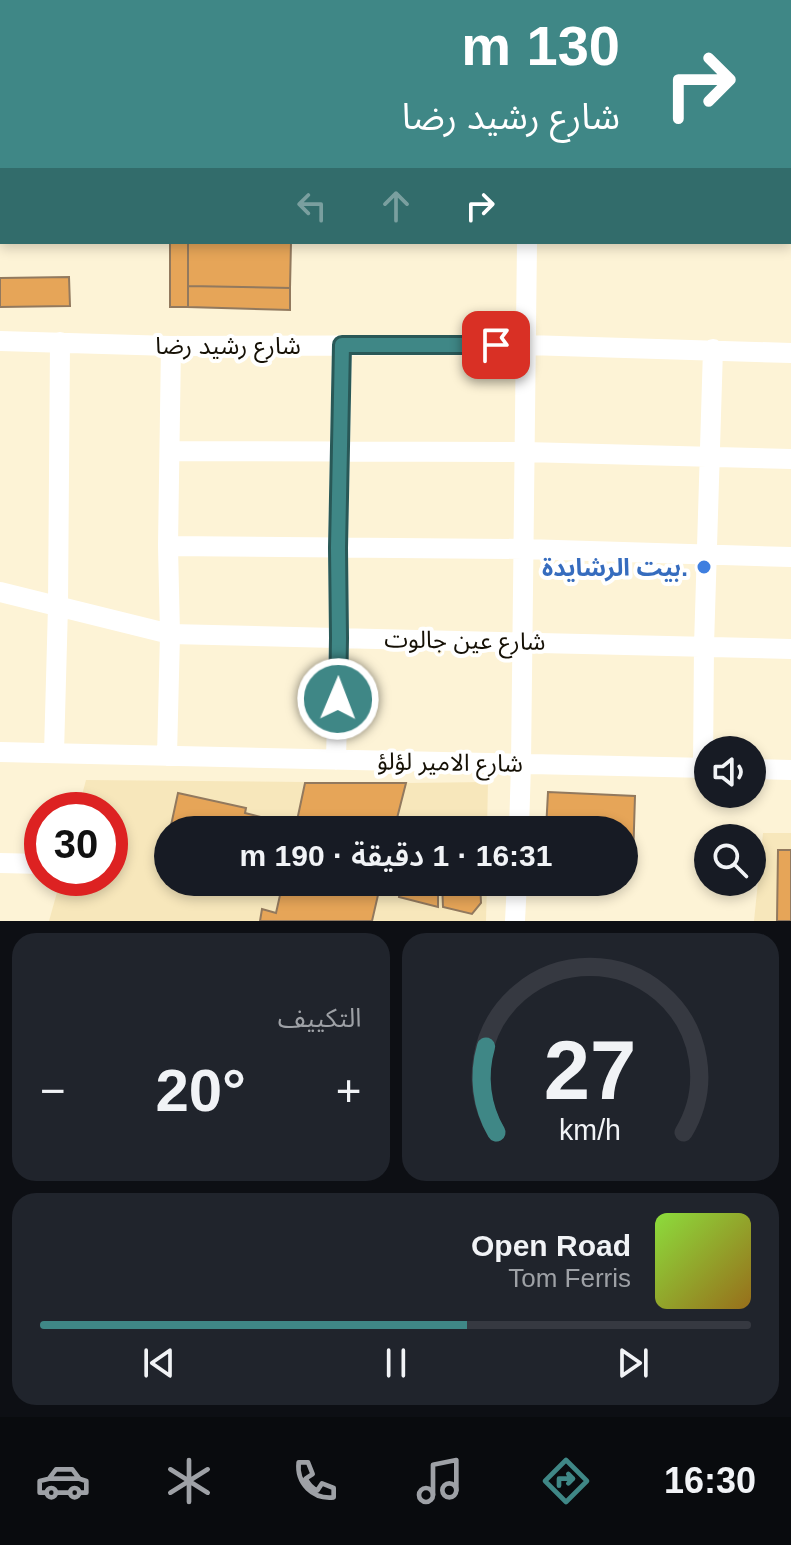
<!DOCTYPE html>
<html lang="ar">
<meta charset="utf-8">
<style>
:root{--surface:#171b24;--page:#20242c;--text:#f1f3f6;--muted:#9ea1a6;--line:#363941;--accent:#3f8786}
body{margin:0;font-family:Arial,"Noto Sans Arabic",sans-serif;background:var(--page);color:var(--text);direction:rtl;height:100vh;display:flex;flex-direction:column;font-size:30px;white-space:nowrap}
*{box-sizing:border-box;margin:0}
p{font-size:26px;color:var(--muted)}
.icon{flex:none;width:44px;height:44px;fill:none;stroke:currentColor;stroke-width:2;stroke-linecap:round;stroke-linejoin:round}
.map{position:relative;height:921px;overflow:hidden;direction:ltr}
.sheet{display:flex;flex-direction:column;gap:12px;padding:12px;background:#0d0f14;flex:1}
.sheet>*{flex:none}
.guide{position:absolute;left:0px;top:0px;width:792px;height:244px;box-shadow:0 4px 12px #0003;direction:rtl;background:#3f8786;color:#fff;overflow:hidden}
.tools{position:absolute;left:694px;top:736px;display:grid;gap:16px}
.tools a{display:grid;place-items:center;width:72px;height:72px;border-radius:50%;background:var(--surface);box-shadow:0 4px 12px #0003;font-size:40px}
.speed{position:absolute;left:24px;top:792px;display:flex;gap:16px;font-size:40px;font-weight:700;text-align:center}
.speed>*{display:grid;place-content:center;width:104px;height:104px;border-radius:50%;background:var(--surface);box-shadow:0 4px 12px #0003;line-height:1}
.speed .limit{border:12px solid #d22;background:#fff;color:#111}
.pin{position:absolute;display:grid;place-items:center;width:68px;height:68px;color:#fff;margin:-34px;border-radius:16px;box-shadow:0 4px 12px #0006}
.me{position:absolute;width:88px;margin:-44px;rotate:1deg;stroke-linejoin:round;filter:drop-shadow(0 0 6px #0008)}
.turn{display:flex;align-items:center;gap:28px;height:168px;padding:0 40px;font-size:36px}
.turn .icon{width:104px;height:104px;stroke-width:2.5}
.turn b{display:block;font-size:56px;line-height:68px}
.lanes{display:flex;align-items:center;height:76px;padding:0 40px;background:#0003;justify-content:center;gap:40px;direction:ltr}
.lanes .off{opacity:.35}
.big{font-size:60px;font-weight:600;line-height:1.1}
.sheet .widget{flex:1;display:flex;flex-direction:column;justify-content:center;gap:12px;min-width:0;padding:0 28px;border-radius:24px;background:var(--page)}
.sheet .dial{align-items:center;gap:0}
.dial svg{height:208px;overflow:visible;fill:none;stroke:var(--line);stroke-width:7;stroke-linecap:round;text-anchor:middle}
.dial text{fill:var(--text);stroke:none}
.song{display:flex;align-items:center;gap:24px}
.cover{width:96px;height:96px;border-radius:12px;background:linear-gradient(135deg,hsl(90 70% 55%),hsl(40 70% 35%))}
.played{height:8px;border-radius:4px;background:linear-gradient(90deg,var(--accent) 60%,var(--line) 60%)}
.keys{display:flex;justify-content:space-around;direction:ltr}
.heat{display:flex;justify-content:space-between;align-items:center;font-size:44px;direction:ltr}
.sheet .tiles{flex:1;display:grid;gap:12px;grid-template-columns:1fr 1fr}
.widget:last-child{grid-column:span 2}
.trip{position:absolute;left:154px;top:816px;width:484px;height:80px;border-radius:40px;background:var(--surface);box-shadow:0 4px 12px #0003;font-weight:600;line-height:80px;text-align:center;direction:rtl}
.menu{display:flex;height:128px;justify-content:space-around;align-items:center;background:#090b0e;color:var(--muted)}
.menu .icon{width:56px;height:56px}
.menu .on{color:var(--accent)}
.menu b{font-size:36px;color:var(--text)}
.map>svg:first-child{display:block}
.built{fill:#f7e7bb}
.building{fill:#e6a558;stroke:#92795e;stroke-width:2}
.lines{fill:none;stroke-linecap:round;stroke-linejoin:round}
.street{stroke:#fff;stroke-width:20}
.rail-casing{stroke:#79725f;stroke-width:9}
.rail{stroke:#fff;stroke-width:6;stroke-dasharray:18;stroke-linecap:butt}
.route-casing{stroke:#295857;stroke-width:20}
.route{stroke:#3f8786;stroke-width:14}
.shop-dot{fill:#3f7fe0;stroke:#fff;stroke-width:3}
.labels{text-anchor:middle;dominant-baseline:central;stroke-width:8;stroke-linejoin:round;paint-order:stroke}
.street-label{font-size:24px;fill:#151005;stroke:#fff}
.shop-label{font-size:24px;font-weight:bold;fill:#366cbe;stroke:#fff;text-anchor:end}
</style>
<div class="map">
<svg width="791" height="921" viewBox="0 0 791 921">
<rect width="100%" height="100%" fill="#fdf3d6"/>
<path class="built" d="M86,780L406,783L488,782L487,830H168V882H487L486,921H49L61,878H110V810H78Z
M763,833H791V921H754Z"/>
<path class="building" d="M170,242H188V307H170Z
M188,242H291L290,288L188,286Z
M69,277L70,306L0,307V278Z
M188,286L290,288V310L188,307Z
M305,783H406L394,830H295Z
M548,792L635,796L633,860H624V830H546Z
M178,793L246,808L245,813L296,826L295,830H170Z
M778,850H791V921H777Z
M283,882H381L372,921H260L262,909L276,913Z
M442,882H480L481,903L472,914L443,907Z
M400,887L438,891V907L399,897Z"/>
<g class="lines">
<path class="street" d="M55,2L58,0
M529,2V0
M0,41L2,40
M0,171L2,170
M0,341L171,346L527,345L791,353
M170,451L525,452L791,459
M168,546L524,549L791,557
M0,592L170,634L791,649
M0,752L708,768
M54,753L58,606L60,342
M167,756L170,634L168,546L171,346
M336,760L339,638L338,548L342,345
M703,768L704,646L713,349
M752,769L791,770
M519,830L521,764L527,242
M0,863L42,864
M515,921L517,882"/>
<defs>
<path id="rail" d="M104,2L107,0
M120,2L123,0
M0,76L2,74"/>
</defs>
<use href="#rail" class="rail-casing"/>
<use href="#rail" class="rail"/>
</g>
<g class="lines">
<defs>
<path id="route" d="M338,699L339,638L338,548L342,345H496"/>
</defs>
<use href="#route" class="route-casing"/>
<use href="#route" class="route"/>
</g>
<circle class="shop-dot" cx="704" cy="567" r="8"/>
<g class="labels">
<g class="street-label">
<text x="228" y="345">شارع رشيد رضا</text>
<text transform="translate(465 640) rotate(1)">شارع عين جالوت</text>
<text transform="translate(450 762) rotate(1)">شارع الامير لؤلؤ</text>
</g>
<g class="shop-label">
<text x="688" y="567">بيت الرشايدة.</text>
</g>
</g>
</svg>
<div class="tools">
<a><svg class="icon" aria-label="sound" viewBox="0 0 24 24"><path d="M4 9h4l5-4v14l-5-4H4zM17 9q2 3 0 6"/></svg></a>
<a><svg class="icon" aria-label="search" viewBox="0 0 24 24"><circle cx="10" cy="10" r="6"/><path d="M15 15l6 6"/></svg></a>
</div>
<div class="speed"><div class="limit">30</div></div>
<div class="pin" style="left:496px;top:345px;background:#d93025"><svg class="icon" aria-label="arrive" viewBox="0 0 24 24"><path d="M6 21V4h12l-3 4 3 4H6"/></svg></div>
<svg class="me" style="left:338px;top:699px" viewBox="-20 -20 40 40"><circle r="17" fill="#3f8786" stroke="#fff" stroke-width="3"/><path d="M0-11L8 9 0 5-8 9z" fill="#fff"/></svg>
<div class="trip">16:31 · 1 دقيقة · 190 m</div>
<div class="guide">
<div class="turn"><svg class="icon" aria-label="right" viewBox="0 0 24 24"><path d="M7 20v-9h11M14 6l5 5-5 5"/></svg><div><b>130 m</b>شارع رشيد رضا</div></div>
<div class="lanes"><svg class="icon off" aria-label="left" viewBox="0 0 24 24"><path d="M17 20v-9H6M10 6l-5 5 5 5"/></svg><svg class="icon off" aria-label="ahead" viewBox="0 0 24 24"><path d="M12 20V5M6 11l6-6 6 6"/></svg><svg class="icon" aria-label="right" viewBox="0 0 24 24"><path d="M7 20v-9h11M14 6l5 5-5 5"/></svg></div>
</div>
</div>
<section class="sheet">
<div class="tiles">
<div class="widget dial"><svg viewBox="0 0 100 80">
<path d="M14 69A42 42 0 1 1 86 69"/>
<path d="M14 69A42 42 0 0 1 10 36" stroke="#3f8786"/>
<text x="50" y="56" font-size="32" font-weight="700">27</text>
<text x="50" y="72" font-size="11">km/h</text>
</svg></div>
<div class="widget"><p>التكييف</p>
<div class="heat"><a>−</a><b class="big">20°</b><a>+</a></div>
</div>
<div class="widget">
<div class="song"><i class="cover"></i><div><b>Open Road</b><p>Tom Ferris</p></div></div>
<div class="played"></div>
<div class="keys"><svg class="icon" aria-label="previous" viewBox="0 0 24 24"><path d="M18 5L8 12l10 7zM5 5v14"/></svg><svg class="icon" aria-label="pause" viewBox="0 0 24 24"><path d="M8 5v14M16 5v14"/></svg><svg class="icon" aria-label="next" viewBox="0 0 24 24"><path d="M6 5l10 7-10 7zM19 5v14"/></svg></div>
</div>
</div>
</section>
<nav class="menu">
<b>16:30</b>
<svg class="icon on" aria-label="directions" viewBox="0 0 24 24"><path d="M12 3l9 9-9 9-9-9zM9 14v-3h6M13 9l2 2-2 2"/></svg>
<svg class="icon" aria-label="music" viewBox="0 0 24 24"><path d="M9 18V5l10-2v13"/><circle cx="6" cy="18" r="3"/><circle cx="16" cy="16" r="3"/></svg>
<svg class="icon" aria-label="phone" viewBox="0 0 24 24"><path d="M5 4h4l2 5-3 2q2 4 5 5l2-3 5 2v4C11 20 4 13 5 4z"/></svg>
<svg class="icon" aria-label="climate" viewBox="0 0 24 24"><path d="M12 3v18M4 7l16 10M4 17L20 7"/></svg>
<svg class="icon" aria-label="car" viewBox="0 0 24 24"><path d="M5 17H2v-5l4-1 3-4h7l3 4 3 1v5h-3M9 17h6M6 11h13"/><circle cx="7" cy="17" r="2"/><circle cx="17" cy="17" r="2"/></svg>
</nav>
